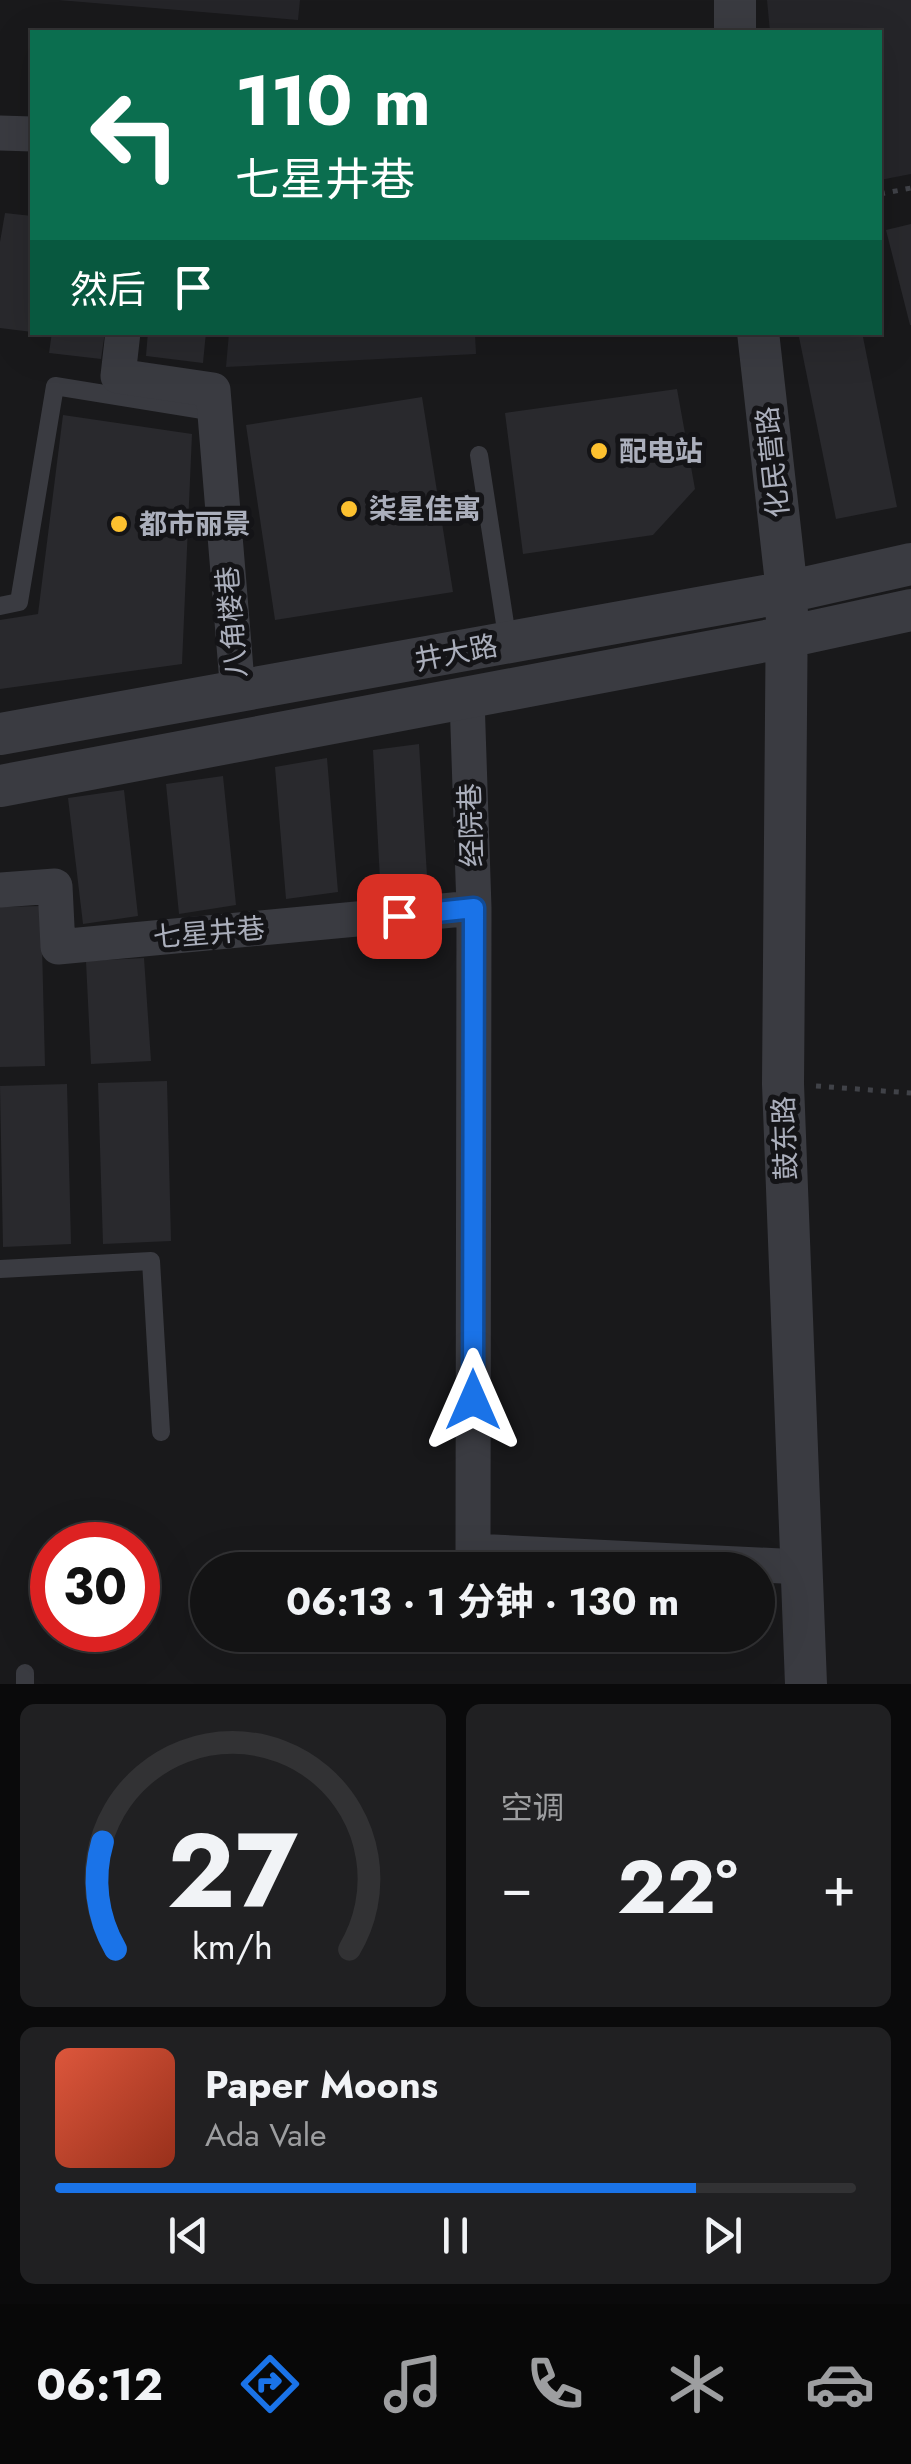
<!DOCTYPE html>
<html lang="zh">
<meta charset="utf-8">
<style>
:root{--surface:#131314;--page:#202022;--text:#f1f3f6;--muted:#9d9ea0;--line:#323234;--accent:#1a73e8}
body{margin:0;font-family:Jost,"Noto Sans SC",sans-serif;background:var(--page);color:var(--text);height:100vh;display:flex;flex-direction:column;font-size:38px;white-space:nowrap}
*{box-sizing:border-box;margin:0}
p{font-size:32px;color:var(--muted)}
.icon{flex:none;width:55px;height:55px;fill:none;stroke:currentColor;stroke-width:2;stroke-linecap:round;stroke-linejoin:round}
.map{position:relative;height:1684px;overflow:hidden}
.sheet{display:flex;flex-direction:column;gap:20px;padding:20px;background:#0a0a0b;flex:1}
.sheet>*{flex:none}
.hud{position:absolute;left:30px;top:30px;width:852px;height:305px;border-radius:0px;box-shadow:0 10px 40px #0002,0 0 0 2px var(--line);background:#0b6e4f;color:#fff;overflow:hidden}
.speed{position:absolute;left:30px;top:1522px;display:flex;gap:20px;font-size:50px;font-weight:700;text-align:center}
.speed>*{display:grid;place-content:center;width:130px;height:130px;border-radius:50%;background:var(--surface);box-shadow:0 10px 40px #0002,0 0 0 2px var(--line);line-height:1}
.speed .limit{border:15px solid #d22;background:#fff;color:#111}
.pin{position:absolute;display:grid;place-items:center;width:85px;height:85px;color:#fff;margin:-42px;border-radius:20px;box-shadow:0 5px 15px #0006}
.me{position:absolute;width:110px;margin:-55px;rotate:0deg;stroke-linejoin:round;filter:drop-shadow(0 0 8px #0008)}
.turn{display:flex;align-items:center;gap:35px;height:210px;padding:0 40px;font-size:45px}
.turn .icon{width:130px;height:130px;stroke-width:2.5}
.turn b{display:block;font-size:70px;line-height:85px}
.then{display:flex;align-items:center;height:95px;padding:0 40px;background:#0003;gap:20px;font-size:38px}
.big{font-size:75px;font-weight:700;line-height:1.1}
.sheet .tile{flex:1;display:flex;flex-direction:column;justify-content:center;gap:15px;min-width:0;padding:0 35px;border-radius:15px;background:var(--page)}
.sheet .dial{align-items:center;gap:0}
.dial svg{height:260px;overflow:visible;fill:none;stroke:var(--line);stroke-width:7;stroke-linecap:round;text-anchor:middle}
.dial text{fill:var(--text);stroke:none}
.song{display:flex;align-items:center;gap:30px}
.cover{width:120px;height:120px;border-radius:15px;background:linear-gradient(135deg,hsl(10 70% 55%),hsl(10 70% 35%))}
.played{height:10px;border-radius:5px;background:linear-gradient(90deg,var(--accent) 80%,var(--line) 80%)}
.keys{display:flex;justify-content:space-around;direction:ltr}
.heat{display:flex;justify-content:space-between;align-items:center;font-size:55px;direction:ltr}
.sheet .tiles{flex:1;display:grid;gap:20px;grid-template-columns:1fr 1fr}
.tile:last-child{grid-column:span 2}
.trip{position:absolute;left:190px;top:1552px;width:585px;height:100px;border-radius:50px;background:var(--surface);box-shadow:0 10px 40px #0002,0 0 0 2px var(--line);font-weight:700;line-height:100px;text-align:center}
.tab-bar{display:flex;height:160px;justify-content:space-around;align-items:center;background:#080808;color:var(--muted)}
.tab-bar .icon{width:70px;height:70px}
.tab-bar .selected{color:var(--accent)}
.tab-bar b{font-size:45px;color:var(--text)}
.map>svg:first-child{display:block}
.built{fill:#252529}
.building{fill:#29292d}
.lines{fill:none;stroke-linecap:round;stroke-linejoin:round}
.path{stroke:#404248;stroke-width:5;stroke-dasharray:5 8;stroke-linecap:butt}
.service{stroke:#3a3b41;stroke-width:18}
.minor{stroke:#3a3b41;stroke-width:35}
.tertiary{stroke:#3a3b41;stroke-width:42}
.route-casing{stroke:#114b97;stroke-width:25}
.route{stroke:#1a73e8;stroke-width:18}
.poi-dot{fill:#fdc12f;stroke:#141417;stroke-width:4}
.labels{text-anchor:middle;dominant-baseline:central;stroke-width:10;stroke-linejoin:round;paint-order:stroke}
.poi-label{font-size:28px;font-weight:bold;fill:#abafbc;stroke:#141417;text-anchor:start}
.street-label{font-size:28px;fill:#abafbc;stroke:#141417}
</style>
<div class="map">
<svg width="911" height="1684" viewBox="0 0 911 1684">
<rect width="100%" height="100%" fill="#19191b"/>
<path class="built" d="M58,0H300L298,20Z
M767,0H911V174L880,180V32H770Z
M229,333H475L476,354L226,367Z"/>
<path class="building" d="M5,213L32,216V332L0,328V242Z
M911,224V325H910L886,230Z
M52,332H105L101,359L49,353Z
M148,332H206L203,363L146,356Z
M798,332H862L897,507L836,519Z
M677,389L695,489L653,535L523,554L505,413Z
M422,397L453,592L275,620L246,425Z
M63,415L192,434L182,664L0,689V620L38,614Z
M419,744L428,892L381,898L373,750Z
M327,758L338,892L286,899L275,767Z
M223,776L236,905L179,914L166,784Z
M124,790L138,916L83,924L68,798Z
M41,906L45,1066L0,1067V907Z
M144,958L151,1061L91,1064L86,961Z
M167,1081L171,1241L103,1244L98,1083Z
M67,1084L71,1244L3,1247L0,1086Z"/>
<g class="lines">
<path class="path" d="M880,194L911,188
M816,1086L911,1093"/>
<path class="service" d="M479,455L508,643
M0,606L19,602L55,386L215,412
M0,1269L151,1261L161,1432
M25,1673V1684"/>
<path class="minor" d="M0,133L32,134
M123,332L118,376L213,390L238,694
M467,698L474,908L473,1551L801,1567
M0,890L55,886L58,947L474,908"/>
<path class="tertiary" d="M735,0V32
M758,332L787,592L783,1084L806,1684
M0,734L787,592L911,564
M0,786L787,637L911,610"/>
</g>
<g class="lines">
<defs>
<path id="route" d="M399,916L474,908L473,1400"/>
</defs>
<use href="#route" class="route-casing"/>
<use href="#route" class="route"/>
</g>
<g class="poi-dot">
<circle cx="599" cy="451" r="10"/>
<circle cx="349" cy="509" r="10"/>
<circle cx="119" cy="524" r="10"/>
</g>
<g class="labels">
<g class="poi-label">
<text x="619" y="451">配电站</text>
<text x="369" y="509">柒星佳寓</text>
<text x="139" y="524">都市丽景</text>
</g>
<g class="street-label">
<text transform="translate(773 462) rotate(-96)">化民营路</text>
<text transform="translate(232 622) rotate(-95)">八角楼巷</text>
<text transform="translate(456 653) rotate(-11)">井大路</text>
<text transform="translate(471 825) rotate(-92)">经院巷</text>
<text transform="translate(209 933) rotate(-5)">七星井巷</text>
<text transform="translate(785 1138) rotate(-92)">鼓东路</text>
</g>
</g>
</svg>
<div class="speed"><div class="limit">30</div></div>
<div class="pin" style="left:399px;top:916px;background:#d93025"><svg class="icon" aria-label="arrive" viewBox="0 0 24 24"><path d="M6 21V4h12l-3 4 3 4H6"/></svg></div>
<svg class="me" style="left:473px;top:1400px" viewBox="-20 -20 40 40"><path d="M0-17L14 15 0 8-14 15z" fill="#1a73e8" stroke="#fff" stroke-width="4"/></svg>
<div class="trip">06:13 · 1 分钟 · 130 m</div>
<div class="hud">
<div class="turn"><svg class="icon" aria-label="left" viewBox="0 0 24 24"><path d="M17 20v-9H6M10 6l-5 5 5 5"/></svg><div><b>110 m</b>七星井巷</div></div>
<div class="then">然后<svg class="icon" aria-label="arrive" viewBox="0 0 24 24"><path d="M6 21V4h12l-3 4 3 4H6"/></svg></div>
</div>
</div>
<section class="sheet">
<div class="tiles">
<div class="tile dial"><svg viewBox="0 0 100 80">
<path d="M14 69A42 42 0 1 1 86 69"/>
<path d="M14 69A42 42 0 0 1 10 36" stroke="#1a73e8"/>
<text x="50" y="56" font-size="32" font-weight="700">27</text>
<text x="50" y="72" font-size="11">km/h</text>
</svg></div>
<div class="tile"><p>空调</p>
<div class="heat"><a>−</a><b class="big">22°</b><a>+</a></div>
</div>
<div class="tile">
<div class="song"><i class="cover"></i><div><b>Paper Moons</b><p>Ada Vale</p></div></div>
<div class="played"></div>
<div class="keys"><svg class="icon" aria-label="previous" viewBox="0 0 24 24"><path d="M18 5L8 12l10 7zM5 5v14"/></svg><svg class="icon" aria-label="pause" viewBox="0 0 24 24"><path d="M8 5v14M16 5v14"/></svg><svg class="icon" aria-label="next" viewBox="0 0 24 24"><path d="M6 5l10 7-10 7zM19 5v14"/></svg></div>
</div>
</div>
</section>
<nav class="tab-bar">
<b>06:12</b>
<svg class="icon selected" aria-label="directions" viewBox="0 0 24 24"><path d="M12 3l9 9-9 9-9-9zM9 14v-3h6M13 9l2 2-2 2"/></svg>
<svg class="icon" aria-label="music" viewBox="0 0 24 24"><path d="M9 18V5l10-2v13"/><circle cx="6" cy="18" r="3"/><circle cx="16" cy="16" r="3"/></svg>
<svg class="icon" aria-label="phone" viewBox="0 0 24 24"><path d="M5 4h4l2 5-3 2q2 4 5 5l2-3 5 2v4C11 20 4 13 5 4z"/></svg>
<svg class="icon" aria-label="climate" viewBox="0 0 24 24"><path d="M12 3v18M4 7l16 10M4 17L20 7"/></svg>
<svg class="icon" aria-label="car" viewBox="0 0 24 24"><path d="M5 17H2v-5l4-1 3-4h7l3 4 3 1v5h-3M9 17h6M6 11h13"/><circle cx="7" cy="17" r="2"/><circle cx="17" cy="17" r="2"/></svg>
</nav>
